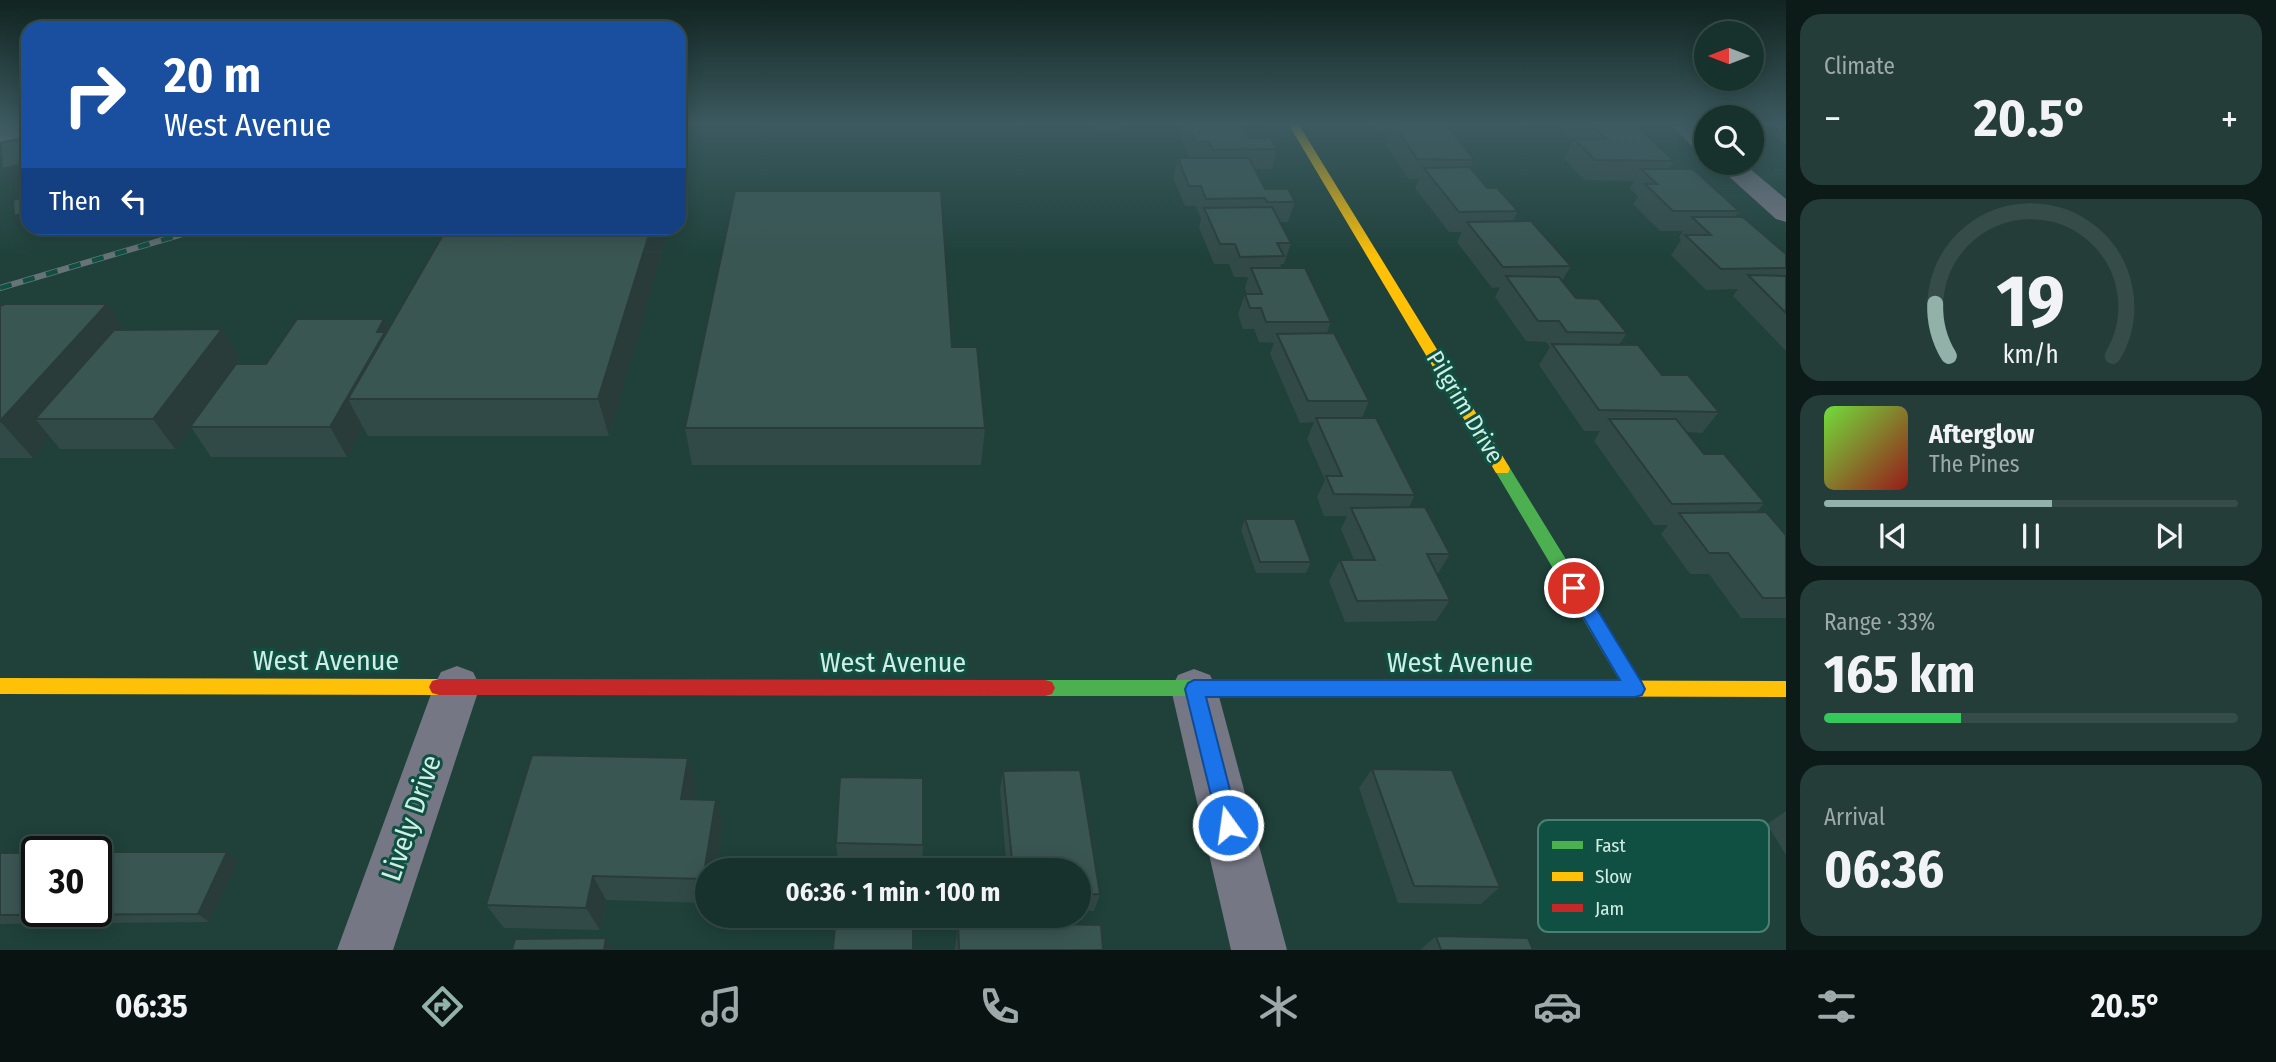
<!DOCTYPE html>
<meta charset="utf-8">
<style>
:root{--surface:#17312c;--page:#243d38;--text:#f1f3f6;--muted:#9ea9a9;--line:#364c48;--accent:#92b1a9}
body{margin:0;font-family:"Fira Sans Condensed",sans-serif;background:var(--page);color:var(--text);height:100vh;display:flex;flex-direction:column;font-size:26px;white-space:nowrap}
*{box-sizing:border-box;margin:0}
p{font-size:23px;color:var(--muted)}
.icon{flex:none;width:38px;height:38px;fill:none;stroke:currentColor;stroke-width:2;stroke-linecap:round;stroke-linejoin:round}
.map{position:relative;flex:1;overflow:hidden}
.panel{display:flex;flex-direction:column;gap:14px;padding:14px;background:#0d1b18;width:490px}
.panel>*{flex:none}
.hud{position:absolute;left:21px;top:21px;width:665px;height:214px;border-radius:21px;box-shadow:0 4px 18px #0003,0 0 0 2px var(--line);background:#1a4fa0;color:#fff;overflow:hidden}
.needle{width:46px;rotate:270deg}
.buttons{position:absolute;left:1694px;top:21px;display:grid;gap:14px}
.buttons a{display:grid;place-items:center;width:70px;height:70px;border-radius:50%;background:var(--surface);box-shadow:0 4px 18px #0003,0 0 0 2px var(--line);font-size:35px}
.speed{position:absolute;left:21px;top:836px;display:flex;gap:14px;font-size:35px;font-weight:700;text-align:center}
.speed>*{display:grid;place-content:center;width:91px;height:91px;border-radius:50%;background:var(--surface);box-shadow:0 4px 18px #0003,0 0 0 2px var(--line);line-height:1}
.speed .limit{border:4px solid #111;border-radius:10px;background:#fff;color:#111}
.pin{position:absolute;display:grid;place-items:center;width:60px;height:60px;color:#fff;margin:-30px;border:4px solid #fff;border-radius:50%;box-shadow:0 2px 7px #0007}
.me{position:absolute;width:77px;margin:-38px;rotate:346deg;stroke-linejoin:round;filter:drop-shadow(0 0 5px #0008)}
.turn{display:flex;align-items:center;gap:24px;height:147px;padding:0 28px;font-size:32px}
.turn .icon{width:91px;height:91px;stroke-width:2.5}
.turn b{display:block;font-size:49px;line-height:60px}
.then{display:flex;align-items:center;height:66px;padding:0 28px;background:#0003;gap:14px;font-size:26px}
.big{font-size:52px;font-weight:700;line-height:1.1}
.panel .tile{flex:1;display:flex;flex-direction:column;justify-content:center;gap:10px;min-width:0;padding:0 24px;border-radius:21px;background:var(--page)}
.panel .dial{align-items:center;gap:0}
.dial svg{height:182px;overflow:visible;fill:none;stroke:var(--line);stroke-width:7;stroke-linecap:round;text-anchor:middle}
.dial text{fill:var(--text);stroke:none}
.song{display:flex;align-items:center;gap:21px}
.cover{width:84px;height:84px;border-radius:10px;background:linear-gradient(135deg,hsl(100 70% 55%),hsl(0 70% 35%))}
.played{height:7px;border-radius:4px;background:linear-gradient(90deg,var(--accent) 55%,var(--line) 55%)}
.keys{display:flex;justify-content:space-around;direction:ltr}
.heat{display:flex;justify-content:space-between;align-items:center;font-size:38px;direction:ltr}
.charge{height:10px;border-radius:5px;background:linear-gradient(90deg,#34c759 33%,var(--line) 0)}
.trip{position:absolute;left:695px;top:858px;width:396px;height:70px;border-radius:35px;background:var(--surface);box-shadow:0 4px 18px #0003,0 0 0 2px var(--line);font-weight:700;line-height:70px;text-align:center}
.menu{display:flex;height:112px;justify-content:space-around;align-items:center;background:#091412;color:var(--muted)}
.menu .icon{width:49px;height:49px}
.menu .current{color:var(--accent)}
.menu b{font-size:32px;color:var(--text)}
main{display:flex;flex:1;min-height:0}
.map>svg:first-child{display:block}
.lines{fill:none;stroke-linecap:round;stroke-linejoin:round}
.street{fill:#757784;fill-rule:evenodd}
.fast{fill:#4caf50;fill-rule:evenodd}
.slow{fill:#ffc107;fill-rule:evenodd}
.jam{fill:#c62828;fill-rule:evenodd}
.rail-casing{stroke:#667377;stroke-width:6}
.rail{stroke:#105042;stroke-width:4.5;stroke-dasharray:12;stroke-linecap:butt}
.wall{fill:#324a47}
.shaded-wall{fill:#293c3a}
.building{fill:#3a5653;stroke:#293c3a;stroke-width:2}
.route{fill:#1a73e8;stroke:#114b97;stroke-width:2}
.labels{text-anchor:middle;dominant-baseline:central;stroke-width:6;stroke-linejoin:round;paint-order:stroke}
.street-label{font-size:24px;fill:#d0eee5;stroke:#105042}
.near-street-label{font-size:28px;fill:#d0eee5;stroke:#105042}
.key{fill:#105042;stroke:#4a7f73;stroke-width:2}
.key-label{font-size:19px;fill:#d0eee5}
</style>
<main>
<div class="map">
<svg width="1786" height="950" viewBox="0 0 1786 950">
<rect width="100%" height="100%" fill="#1f413a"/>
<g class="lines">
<path class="street" d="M28,125V136L0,142V126Z
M1671,125H1699L1706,132V153L1697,151Z
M1714,163H1743L1786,199V222L1776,219Z
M457,666L473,672L480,686L393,950H337L434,686L441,672Z
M1194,669L1210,675L1217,689L1287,950H1231L1171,689L1178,675Z"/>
<path class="fast" d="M1502,463L1508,465L1642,683L1645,689L1642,695L1635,697L1628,695L1494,469Z
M1045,680H1373L1380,682L1383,688L1380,694L1373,696H1045L1038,694L1035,688L1038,682Z"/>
<path class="slow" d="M1289,125H1299L1508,465L1510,469L1508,473H1496Z
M0,678L439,679L446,681L449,687L446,693L439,695L0,694Z
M1373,680L1786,681V697L1373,696L1366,694L1363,688L1366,682Z"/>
<path class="jam" d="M439,679L1045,680L1052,682L1055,688L1052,694L1045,696L439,695L432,693L429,687L432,681Z"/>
<defs>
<path id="rail" d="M0,288L203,228"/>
</defs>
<use href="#rail" class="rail-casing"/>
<use href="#rail" class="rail"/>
</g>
<path class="wall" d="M1089,125H1123L1122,132H1091Z
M1179,125H1242L1249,138L1277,149L1272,169H1255L1265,189L1295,202L1288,222H1280L1291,243L1284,264H1281L1280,268L1331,322L1327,333L1369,401L1362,418L1415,495L1409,507L1450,554L1437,575L1450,600L1436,621L1345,622L1329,581L1340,560H1354L1341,529L1347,516H1324L1317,497L1325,480L1307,439L1314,422L1300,423L1270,354L1274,343L1259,342L1254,329H1243L1238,314L1245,294H1247L1245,288L1248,277H1234L1229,264H1214L1199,228L1201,219L1196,206H1185L1173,178L1178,158H1190L1178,132Z
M1369,125H1441L1474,160L1470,168L1487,188L1518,211L1513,221L1571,266L1562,281L1576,298L1627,333L1619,345L1662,375L1719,412L1702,433L1687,432L1704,454L1765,503L1756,512L1786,535V618H1741L1709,574H1690L1661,534L1668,525H1654L1594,441L1600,431H1584L1539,365L1550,347L1546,342L1526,341L1495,297L1500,287L1492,288L1457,242L1462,232H1449L1415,188L1419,179H1409L1386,145L1391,133L1390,131H1374Z
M1558,125H1636L1674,161L1669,169L1739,211L1735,217L1786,254V351L1733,296L1738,289L1706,290L1671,255L1681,240L1679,237L1683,231H1660L1633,204L1638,197L1630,188L1634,181L1584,180L1564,158L1574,139L1583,138H1570Z
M1767,125H1786V145L1774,136L1779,128H1771Z
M669,228L609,436H368L363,427L347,457H211L191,427L175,449H60L50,437L33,458H0V306L125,330L240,359L237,364H266L389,329Z
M952,347L985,428L981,465H692L685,428Z
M1245,519L1311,562L1306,573H1256L1241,530Z
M1372,769L1500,887L1481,904L1398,903L1359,788Z
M1003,771L1100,894L1094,911H1078V870H1007L1000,790Z
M696,785L694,799L716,800L723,825L716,870H707V903L606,900L600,930L504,928L486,905Z
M1786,811V855L1767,824Z
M836,843L923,845L922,863L838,861Z
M227,852L238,861L209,922L0,924V853Z
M958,922L1103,950H955Z
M1436,936L1533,950H1420Z"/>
<path class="shaded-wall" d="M679,149L684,176L679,192Z
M28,163V186L16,188L2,169Z
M28,212V225L21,226L14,216Z
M651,228H669L609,436L598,399Z
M107,304L132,340L35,419L50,437L33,458L0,421Z
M384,319L398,349L348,399L363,427L347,457L330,427L377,332Z
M222,329L240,359L175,449L153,419Z
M688,758L696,785L690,824L681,799Z
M716,800L723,825L716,870H707V891L703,879Z
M227,852L238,861L209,922L198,914Z
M593,876L606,900L600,930L586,908Z
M606,938L613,950H604Z"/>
<path class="building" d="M1188,125H1242L1249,138H1270L1277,149L1213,150L1209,142H1196Z
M1394,125L1448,126L1474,160L1417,159Z
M1592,125H1636L1674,161L1595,160L1574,139H1606Z
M28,137V163L2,169L1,143Z
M1178,158H1249L1265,189H1288L1295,202H1267L1265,198L1206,199L1201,186H1189Z
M1470,167L1487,188H1497L1518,211L1459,212L1424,168Z
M1641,169H1693L1739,211H1673L1645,184H1657Z
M735,191H941L952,347H977L985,428H685Z
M28,196V212L14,216L13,200Z
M1272,207L1291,243H1277L1284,256L1240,257L1235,244H1220L1204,208Z
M1692,217H1743L1786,254V268L1721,269L1685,235H1711Z
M1531,221L1571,266L1503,267L1467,222Z
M447,228H651L598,399H348Z
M1251,268H1305L1331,322H1266L1261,308H1250L1245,294H1262Z
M1748,275L1786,276V313Z
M1506,276L1559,277L1576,298L1599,299L1627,333L1567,332L1559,321H1538Z
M5,304H107L0,421V306Z
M297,319H384L377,332H385L330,427H190L236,364H266Z
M222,329L153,419H35L114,330Z
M1334,333L1369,401H1308L1277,334Z
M1552,344L1638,345L1662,375H1688L1719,412L1599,410Z
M1316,418H1376L1415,495L1334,494L1326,476H1342Z
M1609,419H1676L1704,454H1724L1765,503L1672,504Z
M1425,507L1450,554H1427L1450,600L1357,601L1340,560H1375L1351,508Z
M1766,512L1786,535V598H1763L1728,553H1709L1679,513Z
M1245,519H1295L1311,562H1260Z
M532,755L688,758L681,799L716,800L703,879L593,876L586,908L486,905Z
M1372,769L1452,770L1500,887L1414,886Z
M1080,770L1100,894L1078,895V870H1013L1003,771Z
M840,777L923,778V845L836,843Z
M96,852H227L198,914L0,915V853H37V912H96Z
M958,922L1101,925L1103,950H959Z
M835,925L913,927V950H833Z
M1436,936L1528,938L1533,950H1441Z
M606,938L604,950H512L515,939Z"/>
<linearGradient id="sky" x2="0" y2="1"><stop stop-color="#112420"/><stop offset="0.48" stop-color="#3c5a60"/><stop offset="1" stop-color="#3c5a60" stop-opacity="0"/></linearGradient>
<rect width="1786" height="258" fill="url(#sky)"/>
<path class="route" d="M1574,581L1581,583L1642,683L1645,689L1642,695L1635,697H1206L1239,825L1236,832L1228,835L1220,832L1185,689L1188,683L1194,680H1620L1566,588L1568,583Z"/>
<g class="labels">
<g class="street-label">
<text transform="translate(1465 407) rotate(59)">Pilgrim Drive</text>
</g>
<g class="near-street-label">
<text x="326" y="660">West Avenue</text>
<text x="893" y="662">West Avenue</text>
<text x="1460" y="662">West Avenue</text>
<text transform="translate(411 818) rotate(-71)">Lively Drive</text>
</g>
</g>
<rect x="1538" y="820" width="231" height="112" rx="10" class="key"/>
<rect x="1552" y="841" width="31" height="8" fill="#4caf50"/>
<rect x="1552" y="872" width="31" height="9" fill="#ffc107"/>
<rect x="1552" y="904" width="31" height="8" fill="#c62828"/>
<g class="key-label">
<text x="1595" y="852">Fast</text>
<text x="1595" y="883">Slow</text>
<text x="1595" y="915">Jam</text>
</g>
</svg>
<div class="buttons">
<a><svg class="needle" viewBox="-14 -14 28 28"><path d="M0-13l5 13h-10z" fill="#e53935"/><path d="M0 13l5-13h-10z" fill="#9ea9a9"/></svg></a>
<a><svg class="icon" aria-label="search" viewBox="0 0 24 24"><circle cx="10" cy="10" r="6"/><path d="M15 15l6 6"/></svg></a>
</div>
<div class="speed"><div class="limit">30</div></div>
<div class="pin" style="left:1574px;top:588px;background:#d93025"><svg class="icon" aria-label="arrive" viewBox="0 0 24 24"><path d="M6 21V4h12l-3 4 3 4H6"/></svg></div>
<svg class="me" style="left:1228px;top:825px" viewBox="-20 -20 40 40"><circle r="17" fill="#1a73e8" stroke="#fff" stroke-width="3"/><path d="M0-11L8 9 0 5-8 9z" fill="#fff"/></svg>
<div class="trip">06:36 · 1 min · 100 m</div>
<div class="hud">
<div class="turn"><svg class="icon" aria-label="right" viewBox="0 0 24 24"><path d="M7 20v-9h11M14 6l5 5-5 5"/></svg><div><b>20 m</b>West Avenue</div></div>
<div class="then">Then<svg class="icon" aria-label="left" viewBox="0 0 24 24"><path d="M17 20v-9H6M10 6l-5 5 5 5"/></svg></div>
</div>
</div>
<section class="panel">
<div class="tile"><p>Climate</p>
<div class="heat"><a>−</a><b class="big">20.5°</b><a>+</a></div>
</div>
<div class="tile dial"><svg viewBox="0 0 100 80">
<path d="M14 69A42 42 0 1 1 86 69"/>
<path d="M14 69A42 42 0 0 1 8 46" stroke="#92b1a9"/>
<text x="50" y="56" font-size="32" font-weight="700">19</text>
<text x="50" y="72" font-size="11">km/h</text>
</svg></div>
<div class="tile">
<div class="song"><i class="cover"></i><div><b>Afterglow</b><p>The Pines</p></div></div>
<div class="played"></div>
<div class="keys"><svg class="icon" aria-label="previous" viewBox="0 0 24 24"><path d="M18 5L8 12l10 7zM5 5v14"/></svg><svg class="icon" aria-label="pause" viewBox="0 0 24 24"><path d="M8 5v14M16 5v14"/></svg><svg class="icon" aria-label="next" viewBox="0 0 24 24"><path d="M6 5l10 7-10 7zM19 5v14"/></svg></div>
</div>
<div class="tile"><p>Range · 33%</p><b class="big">165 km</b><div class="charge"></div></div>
<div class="tile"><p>Arrival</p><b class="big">06:36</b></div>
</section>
</main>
<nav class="menu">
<b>06:35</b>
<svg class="icon current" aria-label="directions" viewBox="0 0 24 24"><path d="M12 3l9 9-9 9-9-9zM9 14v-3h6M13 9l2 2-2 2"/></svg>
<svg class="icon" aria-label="music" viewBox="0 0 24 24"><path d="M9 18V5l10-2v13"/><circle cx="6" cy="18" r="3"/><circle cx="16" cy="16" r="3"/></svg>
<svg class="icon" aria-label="phone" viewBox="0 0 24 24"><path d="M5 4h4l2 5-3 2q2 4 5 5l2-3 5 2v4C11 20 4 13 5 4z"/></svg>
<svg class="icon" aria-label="climate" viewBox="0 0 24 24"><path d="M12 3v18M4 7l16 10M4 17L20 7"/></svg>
<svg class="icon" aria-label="car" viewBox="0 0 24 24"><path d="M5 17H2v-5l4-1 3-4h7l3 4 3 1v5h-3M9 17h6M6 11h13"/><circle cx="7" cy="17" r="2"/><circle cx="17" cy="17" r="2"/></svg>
<svg class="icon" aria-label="filters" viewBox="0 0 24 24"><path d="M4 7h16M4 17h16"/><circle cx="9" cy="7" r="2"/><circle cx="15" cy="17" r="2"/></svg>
<b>20.5°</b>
</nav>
